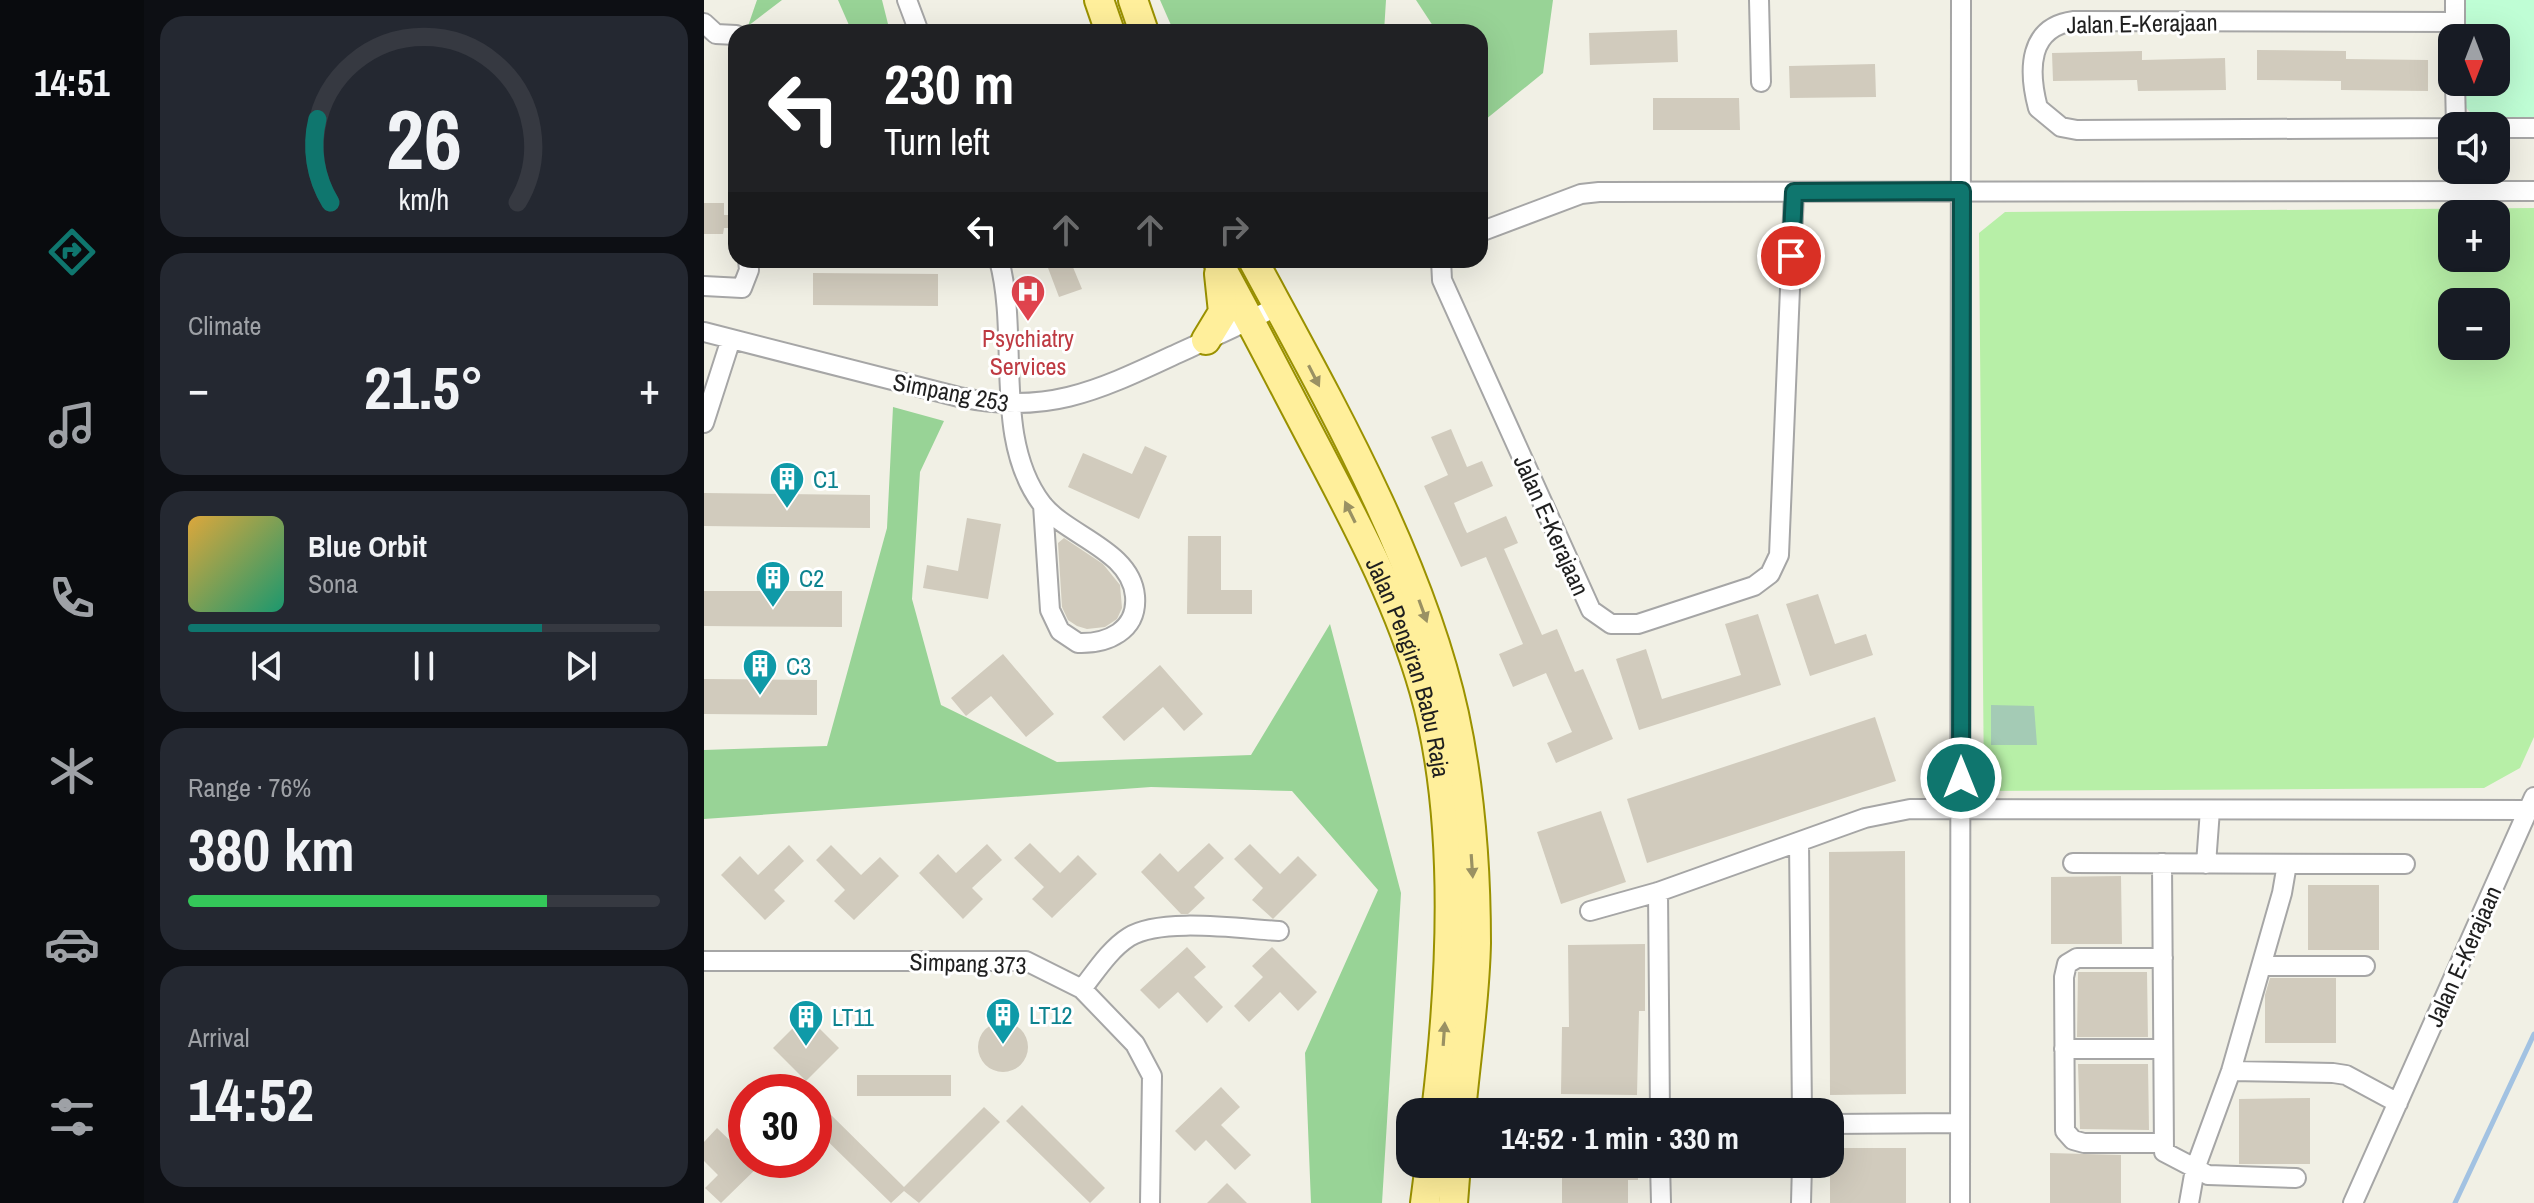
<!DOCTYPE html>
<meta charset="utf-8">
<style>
:root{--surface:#171b24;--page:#242831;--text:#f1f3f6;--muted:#9ea1a6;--line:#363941;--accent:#0f766e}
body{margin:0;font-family:"Archivo Narrow",sans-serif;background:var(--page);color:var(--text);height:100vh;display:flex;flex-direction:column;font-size:30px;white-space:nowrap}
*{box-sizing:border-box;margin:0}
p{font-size:26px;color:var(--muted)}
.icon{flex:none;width:44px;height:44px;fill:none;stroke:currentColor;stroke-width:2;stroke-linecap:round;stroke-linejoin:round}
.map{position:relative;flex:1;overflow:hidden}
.panel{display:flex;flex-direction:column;gap:16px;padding:16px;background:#0d0f14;width:560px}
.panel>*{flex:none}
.hud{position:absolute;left:24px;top:24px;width:760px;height:244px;border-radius:24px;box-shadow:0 8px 32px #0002;background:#202124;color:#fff;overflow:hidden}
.needle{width:52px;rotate:180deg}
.buttons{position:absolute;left:1734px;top:24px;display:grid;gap:16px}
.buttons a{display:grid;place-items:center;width:72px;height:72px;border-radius:16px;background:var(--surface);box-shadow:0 8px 32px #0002;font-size:40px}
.speed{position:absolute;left:24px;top:1074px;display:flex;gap:16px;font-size:40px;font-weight:700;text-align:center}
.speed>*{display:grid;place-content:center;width:104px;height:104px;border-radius:50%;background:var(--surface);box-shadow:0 8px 32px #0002;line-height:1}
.speed .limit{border:12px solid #d22;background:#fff;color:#111}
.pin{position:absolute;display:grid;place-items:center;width:68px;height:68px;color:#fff;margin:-34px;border:4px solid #fff;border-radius:50%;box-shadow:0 2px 8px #0007}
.me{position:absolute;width:88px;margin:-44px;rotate:0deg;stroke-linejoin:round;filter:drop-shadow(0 0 6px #0008)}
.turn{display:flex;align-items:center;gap:28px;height:168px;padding:0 24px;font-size:36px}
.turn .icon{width:104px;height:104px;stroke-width:2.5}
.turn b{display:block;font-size:56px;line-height:68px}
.lanes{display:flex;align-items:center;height:76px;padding:0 24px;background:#0003;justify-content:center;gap:40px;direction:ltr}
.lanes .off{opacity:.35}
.big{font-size:60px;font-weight:800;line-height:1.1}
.panel .tile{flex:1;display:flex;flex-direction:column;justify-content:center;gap:12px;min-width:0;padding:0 28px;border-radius:24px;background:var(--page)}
.panel .dial{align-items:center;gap:0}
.dial svg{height:208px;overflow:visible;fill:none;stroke:var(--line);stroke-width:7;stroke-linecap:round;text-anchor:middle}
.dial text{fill:var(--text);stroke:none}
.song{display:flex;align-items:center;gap:24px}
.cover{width:96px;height:96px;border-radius:12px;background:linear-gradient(135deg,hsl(40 70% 55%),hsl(160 70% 35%))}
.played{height:8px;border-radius:4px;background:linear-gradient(90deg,var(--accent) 75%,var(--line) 75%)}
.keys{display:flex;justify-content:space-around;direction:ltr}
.heat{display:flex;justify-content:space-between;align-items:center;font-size:44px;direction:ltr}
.charge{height:12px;border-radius:6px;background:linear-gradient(90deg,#34c759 76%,var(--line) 0)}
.trip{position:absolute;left:692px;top:1098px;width:448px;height:80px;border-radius:24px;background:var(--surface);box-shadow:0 8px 32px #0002;font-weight:800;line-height:80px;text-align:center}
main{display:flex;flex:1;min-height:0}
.tab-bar{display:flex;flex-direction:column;width:144px;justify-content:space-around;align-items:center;background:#090b0e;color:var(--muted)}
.tab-bar .icon{width:56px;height:56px}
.tab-bar .active{color:var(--accent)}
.tab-bar b{font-size:36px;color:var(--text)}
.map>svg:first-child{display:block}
.grass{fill:#b7efa7;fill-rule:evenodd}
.forest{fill:#98d396}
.cemetery{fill:#a4cbb5}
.park{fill:#bffed5}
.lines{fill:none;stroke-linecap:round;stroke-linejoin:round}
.stream{stroke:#a2c2e2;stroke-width:5}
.building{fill:#d1cbbd}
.minor-casing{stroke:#a6a6a6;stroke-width:22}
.primary-casing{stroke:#9a9100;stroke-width:32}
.minor{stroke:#fff;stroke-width:18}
.primary{stroke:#ffef9b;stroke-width:28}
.oneway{fill:#9a9163}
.route-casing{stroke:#0a4d48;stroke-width:20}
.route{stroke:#0f766e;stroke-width:14}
.labels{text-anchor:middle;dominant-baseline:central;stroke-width:6;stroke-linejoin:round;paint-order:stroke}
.street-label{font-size:24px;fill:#1f1f1f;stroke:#fff}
.health-label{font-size:24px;fill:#be3a42;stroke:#fff}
.culture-label{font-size:24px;fill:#0d838f;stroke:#fff;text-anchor:start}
</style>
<main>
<nav class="tab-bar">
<b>14:51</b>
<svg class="icon active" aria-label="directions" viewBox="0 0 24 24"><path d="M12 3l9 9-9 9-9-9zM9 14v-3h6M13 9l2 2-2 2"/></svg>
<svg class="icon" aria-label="music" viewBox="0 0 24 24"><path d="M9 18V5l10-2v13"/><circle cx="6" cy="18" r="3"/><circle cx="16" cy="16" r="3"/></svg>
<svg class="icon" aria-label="phone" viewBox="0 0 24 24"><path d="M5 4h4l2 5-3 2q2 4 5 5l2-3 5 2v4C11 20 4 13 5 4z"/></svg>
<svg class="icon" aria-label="climate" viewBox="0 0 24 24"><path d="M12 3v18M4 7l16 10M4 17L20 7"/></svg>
<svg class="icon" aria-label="car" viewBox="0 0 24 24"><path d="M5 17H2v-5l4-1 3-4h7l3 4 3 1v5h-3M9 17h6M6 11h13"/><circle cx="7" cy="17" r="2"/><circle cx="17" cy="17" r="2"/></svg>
<svg class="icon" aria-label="filters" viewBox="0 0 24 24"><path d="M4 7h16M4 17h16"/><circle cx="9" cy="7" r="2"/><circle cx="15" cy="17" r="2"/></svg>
</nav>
<section class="panel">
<div class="tile dial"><svg viewBox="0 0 100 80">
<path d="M14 69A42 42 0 1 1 86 69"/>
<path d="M14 69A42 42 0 0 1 9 37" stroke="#0f766e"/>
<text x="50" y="56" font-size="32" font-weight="700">26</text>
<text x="50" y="72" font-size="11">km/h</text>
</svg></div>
<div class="tile"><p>Climate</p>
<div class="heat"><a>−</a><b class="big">21.5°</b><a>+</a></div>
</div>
<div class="tile">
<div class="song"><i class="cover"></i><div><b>Blue Orbit</b><p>Sona</p></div></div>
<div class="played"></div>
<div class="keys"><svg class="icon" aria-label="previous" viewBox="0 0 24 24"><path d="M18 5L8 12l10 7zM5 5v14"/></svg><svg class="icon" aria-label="pause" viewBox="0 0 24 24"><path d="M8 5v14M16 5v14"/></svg><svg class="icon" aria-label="next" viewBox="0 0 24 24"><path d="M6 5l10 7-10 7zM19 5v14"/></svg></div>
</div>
<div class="tile"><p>Range · 76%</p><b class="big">380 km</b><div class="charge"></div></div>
<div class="tile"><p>Arrival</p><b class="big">14:52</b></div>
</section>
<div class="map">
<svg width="1830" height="1203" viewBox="0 0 1830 1203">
<rect width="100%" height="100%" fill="#f1f0e5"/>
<path class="grass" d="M1830,208V737L1816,768L1780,788L1280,791L1275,233L1301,212ZM1748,214H1792V258H1748ZM1748,302H1792V346H1748Z"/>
<path class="forest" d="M53,0H78L44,26Z
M134,0H178L186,32H148Z
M456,0H682L680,32H470Z
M712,0H849L839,73L776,124V32H733Z
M189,407L240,421L216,472L208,599L237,705L353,762L547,755L626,624L697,893L678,1203H607L601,1053L674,890L588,791L447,787L0,819V750L123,746L183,528Z"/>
<path class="cemetery" d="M1287,705L1330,706L1333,745H1287Z"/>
<path class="park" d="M1759,0H1830V120H1773L1759,104V82H1792V38H1759Z"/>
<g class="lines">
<path class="stream" d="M1751,1203L1830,1034"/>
</g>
<path class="building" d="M973,30L974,62L886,65L885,33Z
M1553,50L1642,51V59L1724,60V91L1637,90V81L1553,80Z
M1438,51V60L1521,58L1522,90L1434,91L1433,80L1349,81L1348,53Z
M1171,64L1172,97L1086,98L1085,66Z
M949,98H1035L1036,130H949Z
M0,203H20V215H32V228H20L19,234H0Z
M341,260H366L378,289L355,297Z
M109,273L234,274V306L109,305Z
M747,429L763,467L778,461L789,486L750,503L760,527L763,533L802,516L814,543L800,549L838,635L853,629L871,672L879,669L909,739L852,763L843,743L868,732L842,673L809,687L795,654L819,644L782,557L757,567L720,486L744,475L727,437Z
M441,446L463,456L435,519L364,487L379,453L428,474Z
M0,493L166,495V528L0,526Z
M263,518L297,524L284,599L219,588L223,565L254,571Z
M484,536H517V590H548V614H483Z
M360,538L399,564L416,585L418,608L413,619L401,627L383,629L373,626L364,620L358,607L354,543Z
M0,591H138V627L0,626Z
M1114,594L1131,644L1162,634L1169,655L1106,676L1082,604Z
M1054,614L1077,685L935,730L912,659L942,649L958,699L1037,675L1021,624Z
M299,654L350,714L322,737L287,696L262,716L247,698Z
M456,665L499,714L480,731L459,707L420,741L398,717Z
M0,679L113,680V715L0,714Z
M1171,717L1192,781L943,863L923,799Z
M897,811L922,882L857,904L833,832Z
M326,843L356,873L374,855L393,874L348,918L328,899L340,887L310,858Z
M505,843L520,858L490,887L501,898L484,914H477L437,872L456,853L474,872Z
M283,844L298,860L268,888L279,899L259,919L215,873L234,854L252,873Z
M546,844L576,874L594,856L613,875L569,919L548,900L559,888L530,859Z
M85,845L100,861L70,890L81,901L61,920L17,875L36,856L54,875Z
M127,845L157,875L176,857L195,876L150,920L130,901L141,890L112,860Z
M1201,851L1202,1094L1126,1095L1125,852Z
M1417,876L1418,944H1347V877Z
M1604,885H1675V950H1604Z
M941,944V1011H935L933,1095L857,1094L858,1027H865L864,945Z
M483,947L502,967L490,977L519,1007L503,1023L474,992L455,1009L436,990Z
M568,947L613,992L594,1011L576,992L545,1022L530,1006L559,977L548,966Z
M1374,972H1443L1444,1037H1373Z
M1566,978H1632V1043H1561V995Z
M102,1015L135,1048L102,1081L69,1048Z
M274 1047a25 25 0 1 1 50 0a25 25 0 1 1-50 0Z
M1374,1064H1444L1445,1130L1376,1129Z
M153,1075H247V1096H153Z
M517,1087L536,1107L517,1125L547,1155L531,1170L502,1140L491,1151L471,1131Z
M1606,1098V1164H1535V1099Z
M318,1105L401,1188L386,1203L302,1121Z
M119,1107L200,1187L280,1107L296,1122L215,1203L200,1191L187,1203L110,1128V1115Z
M13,1128L42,1156V1160H61L17,1203L1,1188L14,1175L0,1161V1142Z
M1126,1148H1202V1203H1126Z
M1346,1153L1417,1155V1203H1346Z
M858,1164H934V1180H924V1203H858Z
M523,1183L543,1203H503Z"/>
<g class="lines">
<defs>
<path id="minor" d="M203,0L215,32
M1055,0L1057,82
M1751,0V38
M0,23L12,34L32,35
M1751,82L1752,126
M1748,128L1373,130L1357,127L1334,108C1324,70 1324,27 1370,21L1751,22
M1792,128H1830
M776,232L877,194L895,192L1830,191
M295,260C316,337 288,438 338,504C363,536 427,550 431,596C434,631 403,644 374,643L356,631L346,610L339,505
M737,260L738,280L887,610L907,624H934L1050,586L1066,574L1075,555L1090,192
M0,286L38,288L45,270L44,260
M0,332L255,397C341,415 391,392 468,356C503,340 539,324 574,306
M0,423L27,339
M1095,842L1098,1112
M1369,863L1701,864
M1458,863L1460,1152L1504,1175L1592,1178
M1502,864L1506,810
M954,892L956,1112
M886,911L954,892L1161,818L1206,809L1824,810
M0,961H322L378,989L431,1044L448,1076L446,1203
M1558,966H1661
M378,989C392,971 406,949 425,937C456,917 538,929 575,931
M1360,1049H1458
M1527,1071L1629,1073L1642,1075L1694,1103
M1126,1124L1256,1123
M1457,1143H1380L1369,1140L1361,1131L1360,977L1363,964L1373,958H1459
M956,1164L957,1203
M1097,1203L1098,1164
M1256,1203L1257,0
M1485,1203L1491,1169L1527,1071L1578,893L1583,864
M1649,1203L1830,797"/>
<g id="primary">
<path d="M395,0L406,32"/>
<path d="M429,0L440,32"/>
<path id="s1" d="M513,260C549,325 583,392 618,458C657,532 697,609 720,690C757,819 748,980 732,1112"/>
<path d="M549,260C624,399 716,559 750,714C766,788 772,867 772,943C771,999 762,1056 757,1112"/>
<path d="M502,340L519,312L515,274"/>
<path d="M721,1203L726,1164"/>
<path d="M749,1203L752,1164"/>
</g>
</defs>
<use href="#minor" class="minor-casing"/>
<use href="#primary" class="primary-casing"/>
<use href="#minor" class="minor"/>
<use href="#primary" class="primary"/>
</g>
<defs><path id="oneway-solid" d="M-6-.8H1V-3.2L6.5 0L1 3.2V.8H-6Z" transform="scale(2)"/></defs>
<g class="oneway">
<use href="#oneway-solid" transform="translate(610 376) rotate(63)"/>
<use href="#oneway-solid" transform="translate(646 512) rotate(-116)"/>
<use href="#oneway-solid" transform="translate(719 611) rotate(70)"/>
<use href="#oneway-solid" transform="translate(768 866) rotate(86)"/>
<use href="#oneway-solid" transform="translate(740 1034) rotate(-86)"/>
</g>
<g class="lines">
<defs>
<path id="route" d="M1087,256L1090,192L1258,191L1257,778"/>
</defs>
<use href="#route" class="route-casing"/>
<use href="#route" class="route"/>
</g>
<defs>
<symbol id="hospital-pin" viewBox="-11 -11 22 30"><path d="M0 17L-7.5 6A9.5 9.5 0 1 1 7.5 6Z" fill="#e0444e" stroke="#fff"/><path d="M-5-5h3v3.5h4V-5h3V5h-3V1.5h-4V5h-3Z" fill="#fff"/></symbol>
<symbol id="building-pin" viewBox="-11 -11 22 30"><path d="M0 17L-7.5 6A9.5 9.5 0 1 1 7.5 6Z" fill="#0f9aa8" stroke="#fff"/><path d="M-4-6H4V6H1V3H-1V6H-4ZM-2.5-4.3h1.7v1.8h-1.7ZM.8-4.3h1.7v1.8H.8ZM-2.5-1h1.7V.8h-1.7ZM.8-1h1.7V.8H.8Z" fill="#fff"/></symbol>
</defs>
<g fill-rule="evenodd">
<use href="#hospital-pin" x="304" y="272" width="40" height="54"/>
<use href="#building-pin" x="63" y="459" width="40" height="54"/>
<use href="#building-pin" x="49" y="558" width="40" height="54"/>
<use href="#building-pin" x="36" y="646" width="40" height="54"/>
<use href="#building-pin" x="279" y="995" width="40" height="54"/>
<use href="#building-pin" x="82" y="997" width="40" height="54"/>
</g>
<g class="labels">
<g class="street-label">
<text transform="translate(1438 23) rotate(-1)">Jalan E-Kerajaan</text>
<text transform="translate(247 392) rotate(11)">Simpang 253</text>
<text transform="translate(848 525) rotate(66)">Jalan E-Kerajaan</text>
<text stroke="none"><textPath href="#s1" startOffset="452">Jalan Pengiran Babu Raja</textPath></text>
<text transform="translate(1759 956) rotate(-66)">Jalan E-Kerajaan</text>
<text transform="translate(264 963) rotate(2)">Simpang 373</text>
</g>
<g class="health-label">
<text x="324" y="338">Psychiatry<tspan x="324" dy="28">Services</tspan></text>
</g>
<g class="culture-label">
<text x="109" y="479">C1</text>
<text x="95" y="578">C2</text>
<text x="82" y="666">C3</text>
<text x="325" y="1015">LT12</text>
<text x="128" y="1017">LT11</text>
</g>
</g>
</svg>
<div class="buttons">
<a><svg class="needle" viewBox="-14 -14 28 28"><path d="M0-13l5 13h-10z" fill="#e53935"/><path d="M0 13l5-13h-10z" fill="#9ea1a6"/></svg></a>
<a><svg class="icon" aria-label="sound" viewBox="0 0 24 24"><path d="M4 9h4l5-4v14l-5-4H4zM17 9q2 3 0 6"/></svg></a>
<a>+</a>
<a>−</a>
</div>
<div class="speed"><div class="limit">30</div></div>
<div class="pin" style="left:1087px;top:256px;background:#d93025"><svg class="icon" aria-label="arrive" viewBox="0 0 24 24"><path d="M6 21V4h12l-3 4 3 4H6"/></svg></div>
<svg class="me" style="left:1257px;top:778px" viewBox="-20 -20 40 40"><circle r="17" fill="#0f766e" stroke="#fff" stroke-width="3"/><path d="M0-11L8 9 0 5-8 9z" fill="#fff"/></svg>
<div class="trip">14:52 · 1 min · 330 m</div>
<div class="hud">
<div class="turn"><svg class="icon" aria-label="left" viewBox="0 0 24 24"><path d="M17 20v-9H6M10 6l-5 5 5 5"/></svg><div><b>230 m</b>Turn left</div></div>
<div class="lanes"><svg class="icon" aria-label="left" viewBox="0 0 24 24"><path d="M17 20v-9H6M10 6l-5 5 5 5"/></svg><svg class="icon off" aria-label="ahead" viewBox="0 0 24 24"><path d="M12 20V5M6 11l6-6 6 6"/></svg><svg class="icon off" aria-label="ahead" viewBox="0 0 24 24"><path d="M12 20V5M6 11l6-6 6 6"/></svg><svg class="icon off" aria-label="right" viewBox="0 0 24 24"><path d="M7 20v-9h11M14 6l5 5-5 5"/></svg></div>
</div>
</div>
</main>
